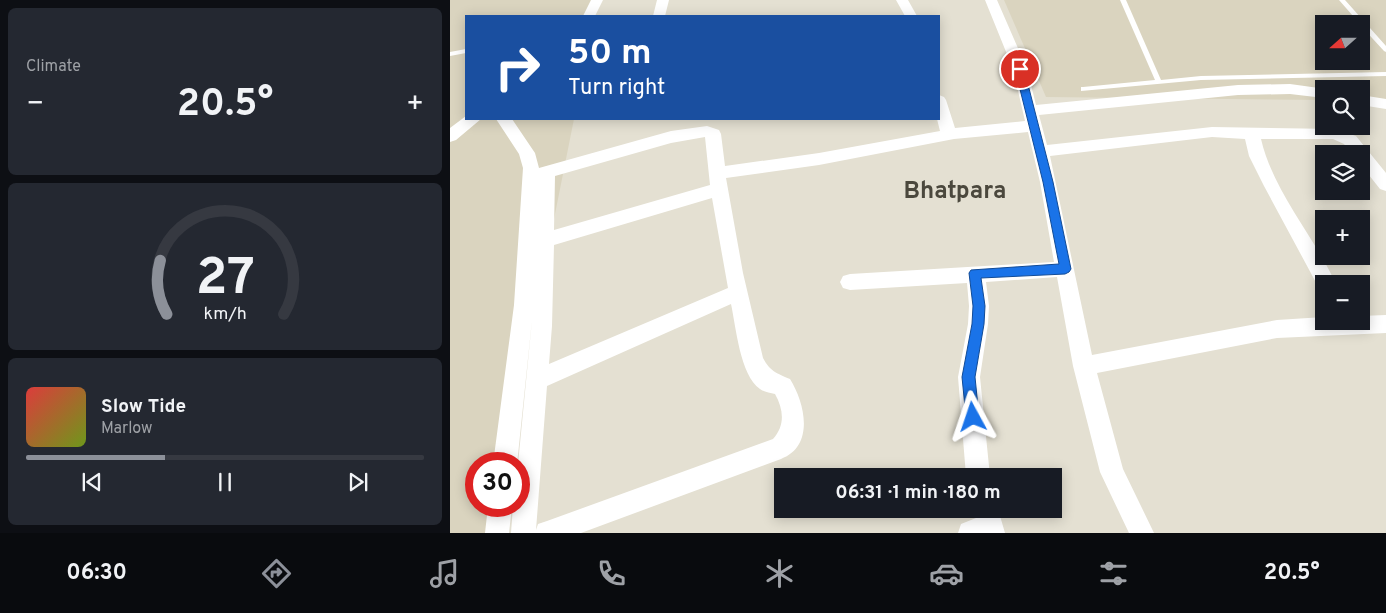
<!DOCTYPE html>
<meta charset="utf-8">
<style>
:root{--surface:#171b24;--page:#242831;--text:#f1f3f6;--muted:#9ea1a6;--line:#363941;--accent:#8c9099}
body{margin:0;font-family:Overpass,sans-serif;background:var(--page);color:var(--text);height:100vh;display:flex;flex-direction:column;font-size:19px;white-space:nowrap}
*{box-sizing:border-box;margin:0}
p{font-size:16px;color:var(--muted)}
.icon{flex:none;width:28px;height:28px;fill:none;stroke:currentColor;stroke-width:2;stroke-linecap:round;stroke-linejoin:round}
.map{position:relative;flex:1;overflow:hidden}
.sheet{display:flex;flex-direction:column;gap:8px;padding:8px;background:#0d0f14;width:450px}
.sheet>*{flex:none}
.top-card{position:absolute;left:15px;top:15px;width:475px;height:105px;border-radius:0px;box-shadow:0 2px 12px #0003;background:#1a4fa0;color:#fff;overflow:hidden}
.needle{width:32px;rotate:249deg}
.buttons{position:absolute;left:865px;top:15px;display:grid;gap:10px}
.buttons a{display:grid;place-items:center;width:55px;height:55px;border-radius:0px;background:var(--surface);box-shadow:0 2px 12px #0003;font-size:25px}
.speed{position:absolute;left:15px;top:452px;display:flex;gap:10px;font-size:25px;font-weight:700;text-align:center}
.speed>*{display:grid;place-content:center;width:65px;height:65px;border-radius:50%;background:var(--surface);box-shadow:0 2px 12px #0003;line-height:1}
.speed .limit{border:8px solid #d22;background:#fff;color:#111}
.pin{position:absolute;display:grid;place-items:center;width:42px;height:42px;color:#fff;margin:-21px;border:2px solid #fff;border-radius:50%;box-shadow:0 1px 5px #0007}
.me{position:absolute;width:55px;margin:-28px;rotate:355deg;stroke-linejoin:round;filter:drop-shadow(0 0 4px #0008)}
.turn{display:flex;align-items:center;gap:18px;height:105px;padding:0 20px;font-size:22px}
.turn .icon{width:65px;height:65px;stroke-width:2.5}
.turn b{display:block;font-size:35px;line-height:42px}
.big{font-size:38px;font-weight:700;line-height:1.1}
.sheet .widget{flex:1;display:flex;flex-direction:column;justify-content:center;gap:8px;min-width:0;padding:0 18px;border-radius:8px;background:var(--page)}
.sheet .dial{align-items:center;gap:0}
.dial svg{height:130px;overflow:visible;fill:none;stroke:var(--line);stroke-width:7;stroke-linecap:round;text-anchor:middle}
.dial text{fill:var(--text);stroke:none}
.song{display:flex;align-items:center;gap:15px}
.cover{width:60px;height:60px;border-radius:8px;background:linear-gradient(135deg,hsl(0 70% 55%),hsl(80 70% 35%))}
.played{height:5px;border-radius:2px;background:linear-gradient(90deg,var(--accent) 35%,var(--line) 35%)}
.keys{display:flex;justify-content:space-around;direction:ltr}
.heat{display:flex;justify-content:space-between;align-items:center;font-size:28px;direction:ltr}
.trip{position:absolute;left:324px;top:468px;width:288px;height:50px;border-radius:0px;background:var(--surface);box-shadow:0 2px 12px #0003;font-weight:700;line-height:50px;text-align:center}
.dock{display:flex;height:80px;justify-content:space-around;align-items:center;background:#090b0e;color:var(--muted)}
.dock .icon{width:35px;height:35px}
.dock .active{color:var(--accent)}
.dock b{font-size:22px;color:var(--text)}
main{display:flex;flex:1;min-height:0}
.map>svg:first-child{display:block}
.built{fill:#dad4bf;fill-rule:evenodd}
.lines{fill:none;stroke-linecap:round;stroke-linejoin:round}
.service{fill:#fff;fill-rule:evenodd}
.minor{fill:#fff;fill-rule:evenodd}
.route{fill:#1a73e8;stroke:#114b97}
.labels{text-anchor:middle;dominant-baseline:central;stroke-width:5;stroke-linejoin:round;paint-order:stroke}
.town-label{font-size:24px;font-weight:bold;fill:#4b483d;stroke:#e4e0d2}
</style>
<main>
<section class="sheet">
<div class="widget"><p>Climate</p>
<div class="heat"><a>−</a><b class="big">20.5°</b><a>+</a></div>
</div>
<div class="widget dial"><svg viewBox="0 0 100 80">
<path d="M14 69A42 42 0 1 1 86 69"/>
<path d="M14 69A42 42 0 0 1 10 36" stroke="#8c9099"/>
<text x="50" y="56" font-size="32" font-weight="700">27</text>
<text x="50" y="72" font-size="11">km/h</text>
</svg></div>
<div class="widget">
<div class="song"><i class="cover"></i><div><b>Slow Tide</b><p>Marlow</p></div></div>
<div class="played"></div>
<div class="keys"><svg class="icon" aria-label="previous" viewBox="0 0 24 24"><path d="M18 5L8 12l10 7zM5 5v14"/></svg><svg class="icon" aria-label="pause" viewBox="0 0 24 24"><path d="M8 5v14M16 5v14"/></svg><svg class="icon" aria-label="next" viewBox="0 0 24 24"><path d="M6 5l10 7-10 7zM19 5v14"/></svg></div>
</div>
</section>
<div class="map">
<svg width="936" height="533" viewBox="0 0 936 533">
<rect width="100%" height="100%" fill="#e4e0d2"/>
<path class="built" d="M0,0H148L144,16H16V119H124L55,464H26V506H47L41,533H0Z
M554,0H936V101L911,100V89H874V100L596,97ZM874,24H911V61H874Z"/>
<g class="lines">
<path class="service" d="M670,0H676L711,80L751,76L936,72V76L751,80L631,91V87H633L705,80Z
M889,0H895L936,46V52L934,51L911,26V24H910Z
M16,49V53L0,56V52Z"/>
<path class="minor" d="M141,0H153L145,16H133Z
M207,0H219L215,16H203Z
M446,0H458L467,16H455Z
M535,0H547L577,69L586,105L788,85L840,84L876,89H874V98L840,94L788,95L589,115L597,145L762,127L885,129L906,136L936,173V191L930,189L911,165V154H902L894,144L883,139H811C823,191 864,236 886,284H874V291L870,290L814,186L799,156L795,139L762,137L600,156L642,355L827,320L874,317V321H911V316L936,315V333L827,338L647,373L673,469L704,533H679L650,472L623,366L607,277L536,282L539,306L538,324L530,377L540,476H516L508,377L518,324L519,306L517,283L400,290L393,288L390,282L393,276L400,274L604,262L590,182L578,132L504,139L369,165L276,178L293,273L313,358C320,371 326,373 340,379C355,403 365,446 331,459L131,533H61L63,506H69L68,464L82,320L67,464H43L64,305L73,168L69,154L46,119H62L85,153L89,168L221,131L257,126L269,130L271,134L275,166L369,153L490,131L487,119H489V95L494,97L496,100L505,128L575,121L563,69ZM255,137L260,185L104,230L105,176L221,143ZM262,198L278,288L99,364L102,326L104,245ZM281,304C286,327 290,375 310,389C314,392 320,393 325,394C334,410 335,426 323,439L97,521L88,524L86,530L97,386Z
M911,95L936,99V109L911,105Z
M16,116V119H31L6,140L0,142V128Z
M38,506H62L59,533H35Z
M524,509H548L555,533H508L511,524L526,518Z"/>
</g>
<path class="route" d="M570,66L574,69L603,182L621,269L619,272L615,274L531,278L535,306L534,324L525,377L529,417L527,421L523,423L518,421L516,417L512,377L522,324L523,306L519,273L521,270L609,264L593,182L565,69Z"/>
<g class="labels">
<g class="town-label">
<text x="505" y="192">Bhatpara</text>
</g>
</g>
</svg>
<div class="buttons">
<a><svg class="needle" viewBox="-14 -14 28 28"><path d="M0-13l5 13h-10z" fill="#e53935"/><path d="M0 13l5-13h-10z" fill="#9ea1a6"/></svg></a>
<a><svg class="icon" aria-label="search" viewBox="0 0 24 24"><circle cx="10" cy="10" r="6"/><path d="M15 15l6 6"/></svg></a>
<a><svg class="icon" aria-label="layers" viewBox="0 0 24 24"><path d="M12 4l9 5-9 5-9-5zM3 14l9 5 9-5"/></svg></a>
<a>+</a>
<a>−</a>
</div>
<div class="speed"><div class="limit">30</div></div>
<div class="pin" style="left:570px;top:69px;background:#d93025"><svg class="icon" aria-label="arrive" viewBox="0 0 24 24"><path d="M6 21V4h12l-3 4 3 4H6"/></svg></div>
<svg class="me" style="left:523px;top:417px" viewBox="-20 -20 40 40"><path d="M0-17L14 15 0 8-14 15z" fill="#1a73e8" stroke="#fff" stroke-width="4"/></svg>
<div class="trip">06:31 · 1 min · 180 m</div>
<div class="top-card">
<div class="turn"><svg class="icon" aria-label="right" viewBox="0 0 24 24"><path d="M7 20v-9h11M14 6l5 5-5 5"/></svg><div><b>50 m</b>Turn right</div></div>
</div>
</div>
</main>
<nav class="dock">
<b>06:30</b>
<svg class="icon active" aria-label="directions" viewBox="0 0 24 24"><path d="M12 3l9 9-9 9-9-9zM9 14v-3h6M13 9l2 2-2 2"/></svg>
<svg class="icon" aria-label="music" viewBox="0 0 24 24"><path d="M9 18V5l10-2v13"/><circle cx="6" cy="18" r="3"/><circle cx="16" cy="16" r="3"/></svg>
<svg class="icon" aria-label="phone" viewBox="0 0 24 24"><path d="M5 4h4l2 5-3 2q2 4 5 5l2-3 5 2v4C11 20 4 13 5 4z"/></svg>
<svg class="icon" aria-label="climate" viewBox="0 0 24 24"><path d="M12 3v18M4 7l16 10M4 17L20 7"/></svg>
<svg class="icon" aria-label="car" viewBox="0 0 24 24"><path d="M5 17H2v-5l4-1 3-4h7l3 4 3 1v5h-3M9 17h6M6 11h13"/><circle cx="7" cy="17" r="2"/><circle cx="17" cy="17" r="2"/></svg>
<svg class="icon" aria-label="filters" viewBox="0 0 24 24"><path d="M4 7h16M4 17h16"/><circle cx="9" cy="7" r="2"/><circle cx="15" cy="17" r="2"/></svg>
<b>20.5°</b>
</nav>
